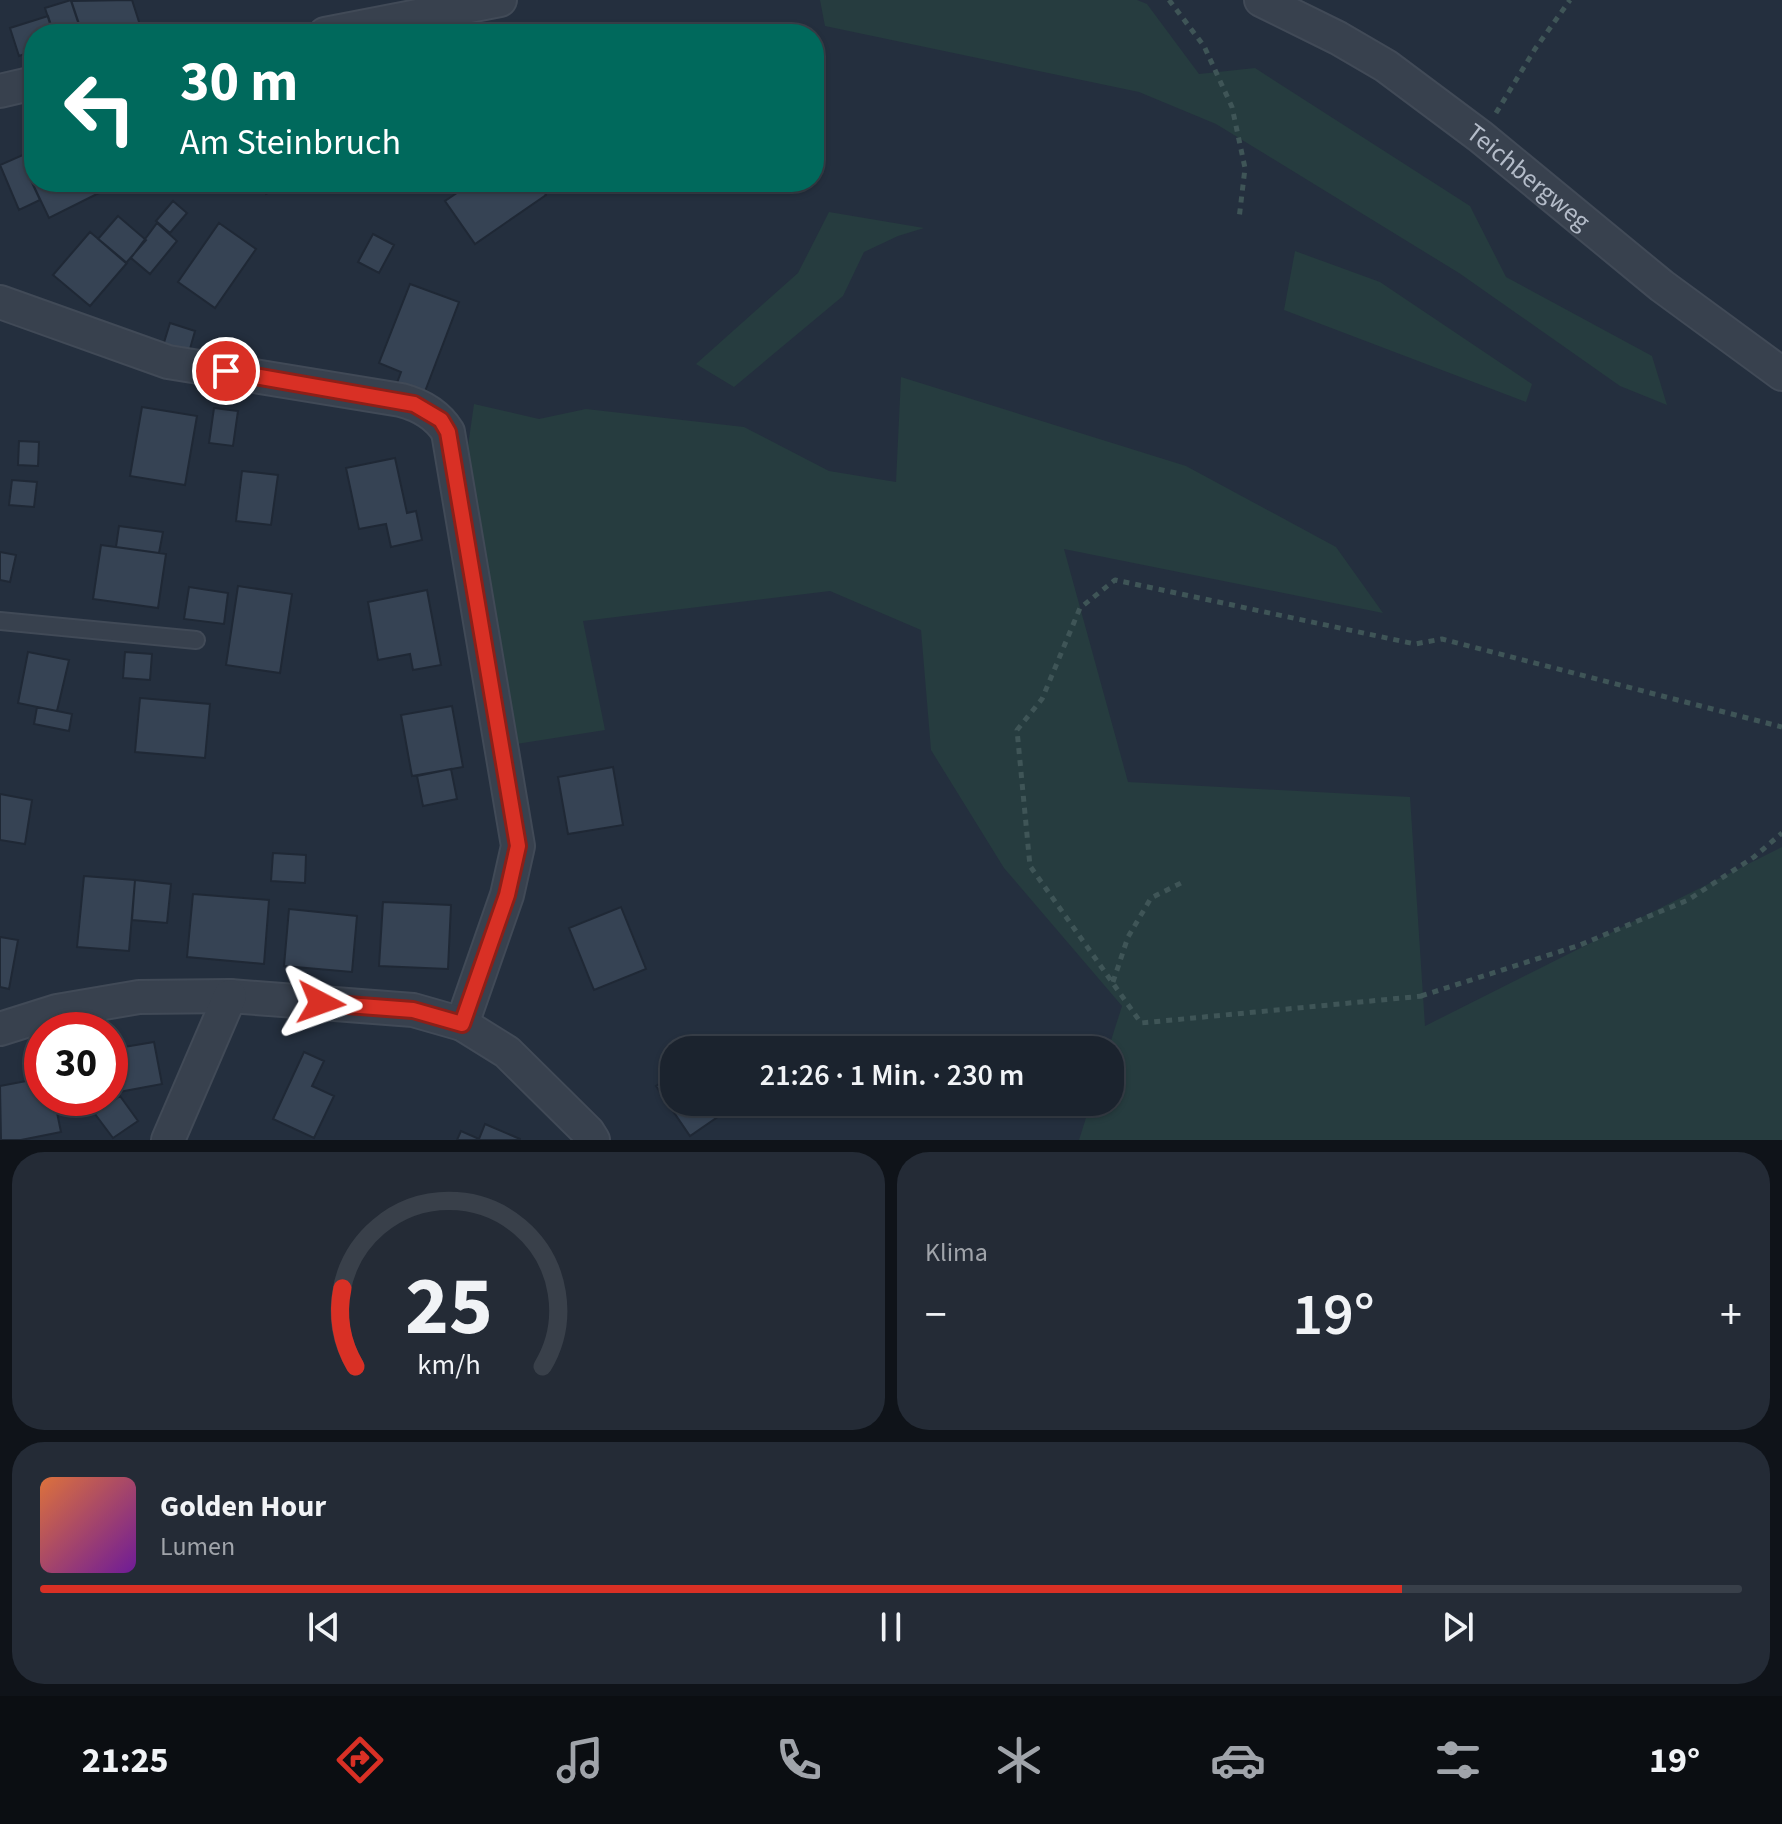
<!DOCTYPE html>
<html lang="de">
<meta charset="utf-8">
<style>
:root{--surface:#1b232e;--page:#242b36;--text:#f1f3f6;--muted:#a0a4aa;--line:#39404a;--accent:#d93025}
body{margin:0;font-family:"Source Sans 3",sans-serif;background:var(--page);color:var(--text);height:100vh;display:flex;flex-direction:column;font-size:30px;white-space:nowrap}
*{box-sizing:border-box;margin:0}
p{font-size:26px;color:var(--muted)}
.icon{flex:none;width:44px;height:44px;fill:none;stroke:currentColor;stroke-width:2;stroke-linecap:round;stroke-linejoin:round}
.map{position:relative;height:1140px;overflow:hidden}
.details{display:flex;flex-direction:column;gap:12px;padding:12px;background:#0f1319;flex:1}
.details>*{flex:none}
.hud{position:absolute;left:24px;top:24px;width:800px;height:168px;border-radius:32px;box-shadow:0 2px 6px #0004,0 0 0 2px var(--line);background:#00695c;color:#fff;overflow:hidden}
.speed{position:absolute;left:24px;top:1012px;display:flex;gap:16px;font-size:40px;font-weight:700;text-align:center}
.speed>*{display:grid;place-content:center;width:104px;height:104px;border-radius:50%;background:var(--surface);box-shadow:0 2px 6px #0004,0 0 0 2px var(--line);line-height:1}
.speed .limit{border:12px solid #d22;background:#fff;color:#111}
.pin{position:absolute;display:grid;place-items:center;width:68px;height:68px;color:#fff;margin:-34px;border:4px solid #fff;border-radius:50%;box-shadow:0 2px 8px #0007}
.me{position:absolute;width:88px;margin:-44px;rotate:94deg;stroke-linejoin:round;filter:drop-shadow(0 0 6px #0008)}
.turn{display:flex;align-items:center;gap:28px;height:168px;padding:0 24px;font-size:36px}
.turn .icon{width:104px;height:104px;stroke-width:2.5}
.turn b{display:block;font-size:56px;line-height:68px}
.big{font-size:60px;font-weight:600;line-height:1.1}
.details .card{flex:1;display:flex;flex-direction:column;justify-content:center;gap:12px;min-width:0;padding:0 28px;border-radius:32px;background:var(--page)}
.details .dial{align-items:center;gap:0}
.dial svg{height:208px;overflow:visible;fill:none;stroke:var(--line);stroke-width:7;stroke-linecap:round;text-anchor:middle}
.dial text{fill:var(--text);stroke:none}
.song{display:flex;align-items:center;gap:24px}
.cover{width:96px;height:96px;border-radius:12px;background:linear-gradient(135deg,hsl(20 70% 55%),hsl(280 70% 35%))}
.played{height:8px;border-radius:4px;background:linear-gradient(90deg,var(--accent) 80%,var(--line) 80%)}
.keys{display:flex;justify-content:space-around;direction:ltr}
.heat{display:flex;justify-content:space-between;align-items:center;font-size:44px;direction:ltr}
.details .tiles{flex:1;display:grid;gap:12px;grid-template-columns:1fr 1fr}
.card:last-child{grid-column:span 2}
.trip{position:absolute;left:660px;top:1036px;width:464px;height:80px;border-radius:32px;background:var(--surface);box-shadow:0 2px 6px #0004,0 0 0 2px var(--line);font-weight:600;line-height:80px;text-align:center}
.tab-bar{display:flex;height:128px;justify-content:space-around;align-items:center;background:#0b0e12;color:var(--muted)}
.tab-bar .icon{width:56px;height:56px}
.tab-bar .on{color:var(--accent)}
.tab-bar b{font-size:36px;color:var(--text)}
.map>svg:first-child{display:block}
.green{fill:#263c3f}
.building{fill:#364354;stroke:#1f2835;stroke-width:2}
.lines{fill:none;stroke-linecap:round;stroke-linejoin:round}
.lane-casing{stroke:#414a57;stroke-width:20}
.street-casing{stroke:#414a57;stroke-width:36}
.path{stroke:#3f5557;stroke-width:5;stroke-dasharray:6 6;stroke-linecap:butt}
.lane{stroke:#38414e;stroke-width:16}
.street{stroke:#38414e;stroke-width:32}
.route-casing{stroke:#8d1f18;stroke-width:20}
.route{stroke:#d93025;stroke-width:14}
.labels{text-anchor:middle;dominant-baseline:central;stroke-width:8;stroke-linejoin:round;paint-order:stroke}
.street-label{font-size:26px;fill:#b4bcc9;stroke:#1d2633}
</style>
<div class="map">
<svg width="1782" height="1140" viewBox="0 0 1782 1140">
<rect width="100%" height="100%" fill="#242f3e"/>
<path class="green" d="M820,0H1137L1147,4L1199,74L1255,68L1470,206L1506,277L1652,356L1667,405L1620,386L1459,273L1216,124L1139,92L825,26Z
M829,212L924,228L898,236L864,252L843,296L734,387L696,364L798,273Z
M1295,251L1380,282L1532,384L1526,402L1284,310Z
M901,377L1186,466L1336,547L1383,613L1064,549L1128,782L1410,797L1425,1026L1782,847V1140H1079L1091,1102H1110V1050H1108L1122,1006L1004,868L931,750L921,630L830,591L583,621L605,730L510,745L467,453L474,404L539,419L586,409L744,427L829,471L896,482Z"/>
<path class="building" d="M71,0L79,24L53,33L45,8Z
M132,0L140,25L112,34H82L71,1Z
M48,16L54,34H34V51L19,56L10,28Z
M34,150V171L28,174L40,200L19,210L0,165Z
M34,171V182H121L49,218L28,174Z
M260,182H293L266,194Z
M473,182H537L546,195L475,244L445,201Z
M173,201L187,213L170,233L156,221Z
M118,216L146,240L126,263L98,239Z
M157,223L177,241L150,274L131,258Z
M219,223L256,249L215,308L178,282Z
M90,232L127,263L90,306L53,275Z
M373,234L394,245L379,273L358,262Z
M410,284L459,302L424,394L397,383L401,372L379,363Z
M170,323L195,331L188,356L162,349Z
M142,407L197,416L185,485L130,476Z
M214,408L238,411L233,446L209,443Z
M19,441L39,442L38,466L18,465Z
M395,458L407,513L416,511L422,540L391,547L386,524L359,529L346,468Z
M242,471L278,475L271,525L236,521Z
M12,480L37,482L34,507L9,505Z
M119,526L163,532L159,553L116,547Z
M101,545L166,554L158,608L93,599Z
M0,552L16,555L10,582L0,580Z
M238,586L292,594L280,673L226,665Z
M189,587L228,593L224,624L184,619Z
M427,590L441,665L413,670L410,654L378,660L368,602Z
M28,652L69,660L57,711L18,703Z
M125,652L152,654L150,680L123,678Z
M140,698L210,704L205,758L135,752Z
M452,706L463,767L412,776L401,715Z
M37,707L72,714L69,731L34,724Z
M613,767L623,825L568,834L558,777Z
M451,769L457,799L423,806L417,776Z
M0,794L32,800L25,844L0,840Z
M273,853L306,855L305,883L271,881Z
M84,876L135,880L129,951L77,947Z
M135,880L171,884L167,923L132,920Z
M193,894L269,900L264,964L187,957Z
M383,902L451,905L448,969L379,966Z
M621,907L646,969L594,990L569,928Z
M289,909L357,916L352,972L284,966Z
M0,937L18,940L9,989L0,987Z
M154,1042L162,1084L119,1092L112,1049Z
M304,1052L324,1061L312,1086L334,1096L314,1138L273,1119Z
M674,1074V1102H733L735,1105L690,1136L656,1086Z
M42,1078V1098H54L61,1132L21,1140H1L0,1086Z
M120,1096L138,1121L113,1138L95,1114Z
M485,1124L520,1139V1140H457L461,1131L479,1139Z"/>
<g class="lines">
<defs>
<path id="lane" d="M0,621L196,640"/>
<g id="street">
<path id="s1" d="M1261,0L1338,38L1386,66L1481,137L1662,286L1782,374"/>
<path d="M325,34L500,0"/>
<path d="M0,91L34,83"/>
<path d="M0,302L168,362L401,400C420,405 437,414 448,432L518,846L507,895L462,1024"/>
<path d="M0,1029L57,1011L139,997L230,996L413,1010L462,1024L507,1052L588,1132L593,1140"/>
<path d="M168,1140L230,996"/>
</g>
</defs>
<use href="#lane" class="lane-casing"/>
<use href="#street" class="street-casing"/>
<path class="path" d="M1169,0L1204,46L1232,107L1245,168L1239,219
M1496,113L1535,49L1570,0
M1113,982L1128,937L1151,898L1183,882
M1421,996L1580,945L1688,900L1754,857L1782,833
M1423,996L1141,1023L1030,866L1017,730L1042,699L1080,608L1115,580L1415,644L1442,639L1782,727"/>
<use href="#lane" class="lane"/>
<use href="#street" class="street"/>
</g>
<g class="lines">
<defs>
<path id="route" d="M226,371L414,404L441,420L448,432L518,846L507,895L462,1024L413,1010L321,1003"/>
</defs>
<use href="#route" class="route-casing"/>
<use href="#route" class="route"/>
</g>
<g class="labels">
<g class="street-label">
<text stroke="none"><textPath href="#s1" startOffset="322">Teichbergweg</textPath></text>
</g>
</g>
</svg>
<div class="speed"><div class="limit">30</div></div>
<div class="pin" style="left:226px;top:371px;background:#d93025"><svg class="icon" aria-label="arrive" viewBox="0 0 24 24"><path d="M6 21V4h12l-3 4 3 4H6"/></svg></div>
<svg class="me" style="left:321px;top:1003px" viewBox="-20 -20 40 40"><path d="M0-17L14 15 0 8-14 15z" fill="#d93025" stroke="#fff" stroke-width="4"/></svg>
<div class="trip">21:26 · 1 Min. · 230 m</div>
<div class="hud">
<div class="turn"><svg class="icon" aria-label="left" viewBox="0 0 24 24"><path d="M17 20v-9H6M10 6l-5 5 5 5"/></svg><div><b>30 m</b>Am Steinbruch</div></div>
</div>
</div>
<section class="details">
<div class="tiles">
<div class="card dial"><svg viewBox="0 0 100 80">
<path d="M14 69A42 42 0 1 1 86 69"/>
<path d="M14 69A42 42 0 0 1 9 39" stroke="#d93025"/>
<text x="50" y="56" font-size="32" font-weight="700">25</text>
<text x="50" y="72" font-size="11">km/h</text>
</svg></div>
<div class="card"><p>Klima</p>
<div class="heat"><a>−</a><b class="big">19°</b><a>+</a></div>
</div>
<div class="card">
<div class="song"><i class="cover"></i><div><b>Golden Hour</b><p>Lumen</p></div></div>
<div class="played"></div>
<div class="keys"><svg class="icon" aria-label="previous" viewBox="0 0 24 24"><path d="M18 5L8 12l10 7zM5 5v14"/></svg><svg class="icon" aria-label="pause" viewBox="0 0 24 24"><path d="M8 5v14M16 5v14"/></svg><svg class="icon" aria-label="next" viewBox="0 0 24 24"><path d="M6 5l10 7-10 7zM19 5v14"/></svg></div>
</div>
</div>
</section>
<nav class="tab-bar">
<b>21:25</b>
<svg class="icon on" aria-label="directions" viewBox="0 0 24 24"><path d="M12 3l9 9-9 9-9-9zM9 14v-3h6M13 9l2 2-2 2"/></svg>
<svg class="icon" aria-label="music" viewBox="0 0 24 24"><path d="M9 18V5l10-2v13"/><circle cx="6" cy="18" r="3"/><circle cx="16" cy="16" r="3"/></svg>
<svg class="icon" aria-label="phone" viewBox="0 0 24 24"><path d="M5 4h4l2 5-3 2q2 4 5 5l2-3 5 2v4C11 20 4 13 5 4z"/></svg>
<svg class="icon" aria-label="climate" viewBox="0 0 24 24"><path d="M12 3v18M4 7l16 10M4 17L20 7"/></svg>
<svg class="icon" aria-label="car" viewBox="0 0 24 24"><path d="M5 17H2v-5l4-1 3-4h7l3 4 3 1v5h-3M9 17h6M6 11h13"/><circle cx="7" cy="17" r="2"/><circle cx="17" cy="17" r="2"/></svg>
<svg class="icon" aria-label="filters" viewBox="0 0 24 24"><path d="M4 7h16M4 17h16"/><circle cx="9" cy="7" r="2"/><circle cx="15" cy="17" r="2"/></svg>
<b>19°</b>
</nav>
